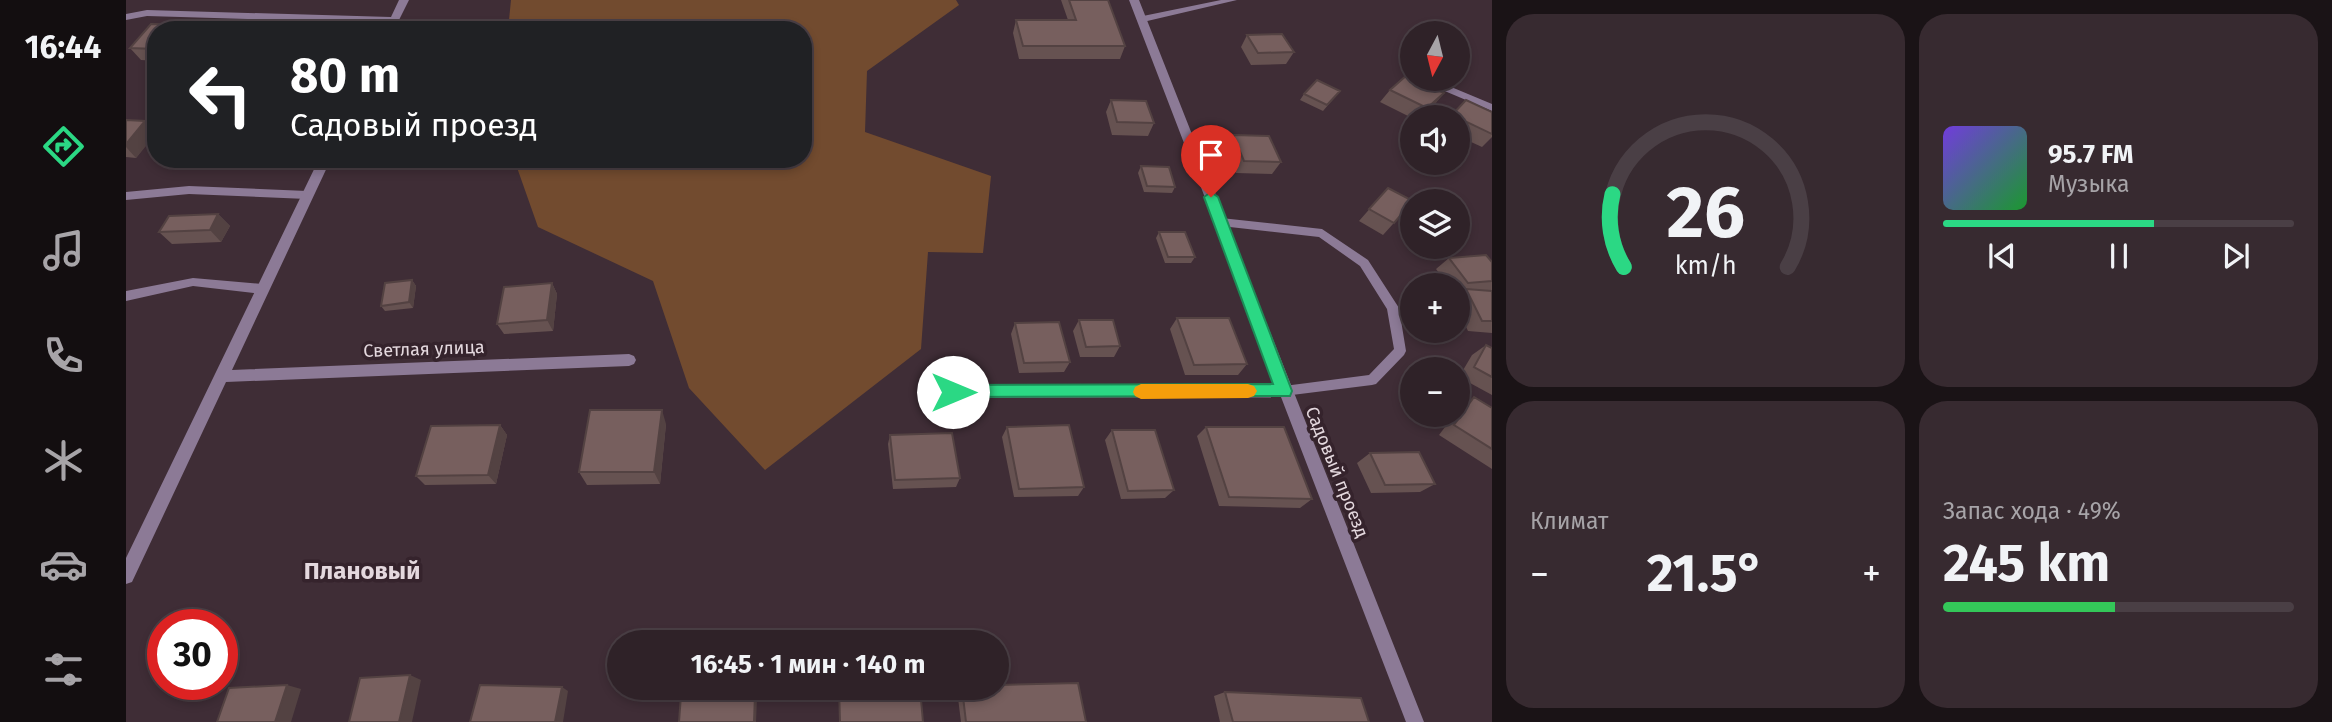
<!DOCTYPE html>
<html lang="ru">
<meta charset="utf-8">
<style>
:root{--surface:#2f2228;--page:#372a30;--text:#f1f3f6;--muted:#a7a4a8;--line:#4a3f45;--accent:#2bd884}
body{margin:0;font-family:"Fira Sans",sans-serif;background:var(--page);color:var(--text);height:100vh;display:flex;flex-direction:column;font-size:26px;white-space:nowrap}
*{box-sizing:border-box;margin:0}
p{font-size:23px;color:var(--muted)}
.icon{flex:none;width:38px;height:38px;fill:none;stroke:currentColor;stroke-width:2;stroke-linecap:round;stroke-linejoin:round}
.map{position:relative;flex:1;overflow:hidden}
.details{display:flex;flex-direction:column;gap:14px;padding:14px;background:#1a1316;width:840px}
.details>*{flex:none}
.top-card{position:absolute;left:21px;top:21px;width:665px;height:147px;border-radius:28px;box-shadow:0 4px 10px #0003,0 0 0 2px var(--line);background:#202124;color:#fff;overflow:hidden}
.needle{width:46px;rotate:187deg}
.fabs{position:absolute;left:1274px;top:21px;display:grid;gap:14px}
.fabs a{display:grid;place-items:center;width:70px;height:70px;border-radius:50%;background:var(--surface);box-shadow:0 4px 10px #0003,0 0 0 2px var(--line);font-size:35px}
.speed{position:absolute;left:21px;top:609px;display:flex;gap:14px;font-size:35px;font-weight:700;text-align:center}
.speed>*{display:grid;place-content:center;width:91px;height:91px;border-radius:50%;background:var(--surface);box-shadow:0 4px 10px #0003,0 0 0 2px var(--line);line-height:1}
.speed .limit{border:10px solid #d22;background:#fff;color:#111}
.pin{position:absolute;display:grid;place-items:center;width:60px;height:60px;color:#fff;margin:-72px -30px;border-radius:50% 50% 50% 0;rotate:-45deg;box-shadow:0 0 7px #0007}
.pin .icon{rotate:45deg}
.me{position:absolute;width:77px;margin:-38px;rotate:90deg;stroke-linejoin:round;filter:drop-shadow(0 0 5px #0008)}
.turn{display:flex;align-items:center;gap:24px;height:147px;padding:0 28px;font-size:32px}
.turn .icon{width:91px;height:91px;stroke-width:2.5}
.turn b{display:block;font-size:49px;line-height:60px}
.big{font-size:52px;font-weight:700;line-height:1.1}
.details .card{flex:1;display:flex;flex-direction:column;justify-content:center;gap:10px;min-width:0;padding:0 24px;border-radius:28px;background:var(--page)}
.details .dial{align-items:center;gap:0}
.dial svg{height:182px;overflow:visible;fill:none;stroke:var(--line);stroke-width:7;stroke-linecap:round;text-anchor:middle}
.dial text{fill:var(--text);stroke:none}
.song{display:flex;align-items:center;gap:21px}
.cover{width:84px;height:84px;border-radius:10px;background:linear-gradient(135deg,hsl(260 70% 55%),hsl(130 70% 35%))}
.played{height:7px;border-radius:4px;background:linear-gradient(90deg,var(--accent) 60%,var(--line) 60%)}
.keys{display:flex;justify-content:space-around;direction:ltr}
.heat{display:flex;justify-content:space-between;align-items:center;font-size:38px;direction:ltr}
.charge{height:10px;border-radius:5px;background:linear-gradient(90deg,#34c759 49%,var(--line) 0)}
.details .tiles{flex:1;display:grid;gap:14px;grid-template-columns:repeat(2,1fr)}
.trip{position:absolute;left:481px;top:630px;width:402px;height:70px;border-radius:35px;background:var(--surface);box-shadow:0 4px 10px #0003,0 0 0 2px var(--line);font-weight:700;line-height:70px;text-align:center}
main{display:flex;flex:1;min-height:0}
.menu{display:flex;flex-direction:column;width:126px;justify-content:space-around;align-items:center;background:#130e10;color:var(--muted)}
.menu .icon{width:49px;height:49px}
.menu .active{color:var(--accent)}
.menu b{font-size:32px;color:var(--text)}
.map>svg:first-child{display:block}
.green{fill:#724b2f}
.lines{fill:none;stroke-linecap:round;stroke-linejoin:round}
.service{fill:#8c7a96;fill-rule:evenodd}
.minor{fill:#8c7a96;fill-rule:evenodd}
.wall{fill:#665251}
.shaded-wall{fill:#534242}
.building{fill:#775f5e;stroke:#534242;stroke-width:2}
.route{fill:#2bd884;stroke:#1c8c56;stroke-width:2}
.slow{fill:#f59e0b}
.labels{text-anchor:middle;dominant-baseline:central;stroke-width:7;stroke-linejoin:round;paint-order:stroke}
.street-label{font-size:18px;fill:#e4d8de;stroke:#35232c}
.district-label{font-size:24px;font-weight:bold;fill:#e4d8de;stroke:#35232c}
</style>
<main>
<nav class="menu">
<b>16:44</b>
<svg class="icon active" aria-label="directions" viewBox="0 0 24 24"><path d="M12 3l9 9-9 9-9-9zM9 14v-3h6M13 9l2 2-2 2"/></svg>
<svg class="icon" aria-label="music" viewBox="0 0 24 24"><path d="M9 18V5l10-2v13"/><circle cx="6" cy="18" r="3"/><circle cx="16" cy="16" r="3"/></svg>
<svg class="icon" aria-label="phone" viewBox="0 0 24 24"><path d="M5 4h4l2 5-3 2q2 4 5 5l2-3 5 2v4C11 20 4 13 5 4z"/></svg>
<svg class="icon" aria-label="climate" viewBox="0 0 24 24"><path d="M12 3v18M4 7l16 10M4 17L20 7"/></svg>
<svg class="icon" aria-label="car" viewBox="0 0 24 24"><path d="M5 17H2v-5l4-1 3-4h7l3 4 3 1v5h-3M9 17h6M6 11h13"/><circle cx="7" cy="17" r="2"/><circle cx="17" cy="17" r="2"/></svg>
<svg class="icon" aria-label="filters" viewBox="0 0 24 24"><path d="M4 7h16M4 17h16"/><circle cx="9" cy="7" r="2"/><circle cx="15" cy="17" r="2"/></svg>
</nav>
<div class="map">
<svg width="1366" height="722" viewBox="0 0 1366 722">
<rect width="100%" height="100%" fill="#3f2d36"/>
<path class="green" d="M385,0H830L833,5L741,71L739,132L865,176L857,253L802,252L795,349L639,470L563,388L527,281L412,227L388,159H677V30H382Z"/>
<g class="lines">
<path class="service" d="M1095,0H1111L1017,22L1013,19L1017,16Z
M1294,79H1306L1366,104V111L1295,81Z
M63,186L181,191L186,195L181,199L63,194L0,200V192Z
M1095,218L1196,229L1242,260L1273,308L1280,351L1278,355L1250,384L1246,385L1158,396L1154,395L1152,391L1154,387L1158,386L1243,375L1268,349L1261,309L1234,266L1193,237L1095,226L1090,222Z
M67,278L136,284L142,289L136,294L67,286L0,301V291Z"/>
<path class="minor" d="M273,0H283L268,30H258L262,23L21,16L0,20V14L21,10L265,17Z
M1003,0H1013L1298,722H1280L1155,397L827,398L822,396L820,392L822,388L827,386L1151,385Z
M193,159H205L106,370L503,354L508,356L510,360L508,364L503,366L100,382L6,582L0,584V558Z"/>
</g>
<path class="wall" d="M935,0H982L999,46L994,59H893L887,33L890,20H942Z
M30,30V61L15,60L4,48Z
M1121,35L1168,52L1160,64L1125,65L1115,47Z
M1264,90L1318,93L1308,105L1294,117H1286V118L1254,102Z
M1214,91L1197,111L1174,100L1178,94Z
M985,100L1028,123L1022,136L986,135L980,112Z
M1340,100L1366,112V137L1356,147L1332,136V117H1324Z
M0,120L30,132L10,158L0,157Z
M1107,135L1155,162L1146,174L1110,173L1100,148Z
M1015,166L1049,187L1046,193L1018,192L1012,173Z
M1262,188L1286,203L1257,235L1233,221Z
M92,214L104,226L95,242L46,244L33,232Z
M1033,232L1069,257L1065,263H1039L1030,238Z
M1323,258L1366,262V333L1342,331L1332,310V296L1334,294H1332V285H1322L1310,269Z
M286,280L290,286L287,308L259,311L255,306Z
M426,283L431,294L427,331L378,334L371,324Z
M1051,318L1121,364L1112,375H1059L1044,329Z
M953,320L994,346L988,357H954L947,331Z
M889,323L944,362L938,372L893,373L885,334Z
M1360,345L1366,348V395L1333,377L1346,355Z
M1348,397L1366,408V469L1313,435L1328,415H1332V409L1333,407Z
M540,424L534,484L461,485L453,472Z
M374,425L381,435L370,484L299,485L290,476Z
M881,427L958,487L952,496L888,497L876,437Z
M1080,427L1186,499L1174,508L1093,506L1071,436Z
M986,430L1048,490L1039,498L995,499L979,440Z
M764,435L834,478L830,487L767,489L762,444Z
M1244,453L1309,484L1294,492L1245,493L1231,463Z
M834,688H836L960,722H835L831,690Z
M1099,692L1243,722H1094L1088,696Z"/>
<path class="shaded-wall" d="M1318,93L1308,105L1294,117L1301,108Z
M19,121L30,132V134L10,158L0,147V144Z
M92,214L104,226L95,242L84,230Z
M286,280L290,286L287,308L283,302Z
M426,283L431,294L427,331L421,320Z
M536,410L540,424L534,484L528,472Z
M374,425L381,435L370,484L362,475Z
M284,675L295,680L286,722H273Z
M161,685L175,689L165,722H149Z
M436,687L442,691L437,722H429Z
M629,695L631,699L630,722H628Z"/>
<path class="building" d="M943,0H982L999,46H897L890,20H950Z
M25,24L56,25L52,30H30V49L4,48Z
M158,26H201L199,30H155Z
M1156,34L1168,52L1132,53L1121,35Z
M1281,75L1286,77V79H1290L1318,93L1301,108L1264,90Z
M1191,80L1214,91L1201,105L1178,94Z
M985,100L1020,101L1028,123L991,122Z
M1340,100L1366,112V134L1326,115Z
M0,120L19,121L0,144Z
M1107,135L1143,136L1155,162L1118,161Z
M1015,166L1043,167L1049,187L1021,186Z
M1262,188L1287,201L1268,223L1243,209Z
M92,214L84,230L33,232L43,216Z
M1033,232H1059L1069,257H1042Z
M1360,255L1366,262V281L1342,283L1323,258Z
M286,280L283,302L255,306L259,283Z
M426,283L421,320L371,324L378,287Z
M1340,289L1366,291V321H1356Z
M1051,318H1103L1121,364L1068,365Z
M953,320H987L994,346L960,347Z
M933,322L944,362L898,363L889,323Z
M1360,345L1366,348V377L1348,367Z
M1348,397L1366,408V449L1328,425Z
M464,410H536L528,472H453Z
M374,425L362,475L290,476L305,426Z
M943,425L958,487L893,489L881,427Z
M1080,427H1158L1186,499L1103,497Z
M986,430H1029L1048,490L1002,491Z
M826,433L834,478L769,480L764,435Z
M1293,452L1309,484L1259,485L1244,453Z
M284,675L273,722H223L234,678Z
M952,683L960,722H840L836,688H872V685Z
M161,685L149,722H91L103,688Z
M354,685L436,687L429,722H344Z
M713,688H794L797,722H714Z
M1099,692L1235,698L1243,722H1107Z
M555,695H629L628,722H553Z"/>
<path class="route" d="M1085,192L1092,197L1166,391L1164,396L821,397L819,392L821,387L827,385L1147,384L1078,197Z"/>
<path class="slow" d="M1015,384H1122L1128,386L1131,391L1128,396L1122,398L1015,399L1009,396L1007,392L1009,387Z"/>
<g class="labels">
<g class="street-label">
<text transform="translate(298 349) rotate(-2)">Светлая улица</text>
<text transform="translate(1211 472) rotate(68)">Садовый проезд</text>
</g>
<g class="district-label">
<text x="236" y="571">Плановый</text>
</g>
</g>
</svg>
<div class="fabs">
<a><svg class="needle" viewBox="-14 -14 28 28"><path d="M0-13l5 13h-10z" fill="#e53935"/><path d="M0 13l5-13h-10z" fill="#a7a4a8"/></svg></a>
<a><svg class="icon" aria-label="sound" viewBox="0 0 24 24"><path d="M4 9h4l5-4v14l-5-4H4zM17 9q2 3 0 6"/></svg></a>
<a><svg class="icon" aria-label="layers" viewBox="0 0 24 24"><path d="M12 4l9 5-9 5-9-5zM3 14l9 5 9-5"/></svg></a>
<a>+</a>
<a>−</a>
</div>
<div class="speed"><div class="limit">30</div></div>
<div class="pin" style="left:1085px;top:197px;background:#d93025"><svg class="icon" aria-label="arrive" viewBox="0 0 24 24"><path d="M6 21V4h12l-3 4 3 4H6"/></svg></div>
<svg class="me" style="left:827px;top:392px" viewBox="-20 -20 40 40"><circle r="19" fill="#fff"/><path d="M0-13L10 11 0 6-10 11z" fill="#2bd884"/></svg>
<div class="trip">16:45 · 1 мин · 140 m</div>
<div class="top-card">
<div class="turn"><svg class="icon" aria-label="left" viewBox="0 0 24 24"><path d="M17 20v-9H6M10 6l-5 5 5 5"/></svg><div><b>80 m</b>Садовый проезд</div></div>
</div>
</div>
<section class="details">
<div class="tiles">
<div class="card dial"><svg viewBox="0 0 100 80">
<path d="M14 69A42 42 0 1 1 86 69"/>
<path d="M14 69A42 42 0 0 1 9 37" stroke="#2bd884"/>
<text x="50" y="56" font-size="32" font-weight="700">26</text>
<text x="50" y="72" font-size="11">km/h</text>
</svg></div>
<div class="card">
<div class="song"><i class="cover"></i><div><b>95.7 FM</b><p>Музыка</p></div></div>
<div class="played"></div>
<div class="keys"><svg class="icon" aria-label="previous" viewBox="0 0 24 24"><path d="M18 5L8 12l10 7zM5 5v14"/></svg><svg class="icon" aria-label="pause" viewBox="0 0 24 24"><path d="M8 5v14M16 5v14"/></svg><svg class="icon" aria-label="next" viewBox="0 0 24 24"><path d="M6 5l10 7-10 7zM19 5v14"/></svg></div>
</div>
<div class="card"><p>Климат</p>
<div class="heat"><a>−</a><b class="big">21.5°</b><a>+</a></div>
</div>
<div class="card"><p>Запас хода · 49%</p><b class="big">245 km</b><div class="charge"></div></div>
</div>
</section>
</main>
